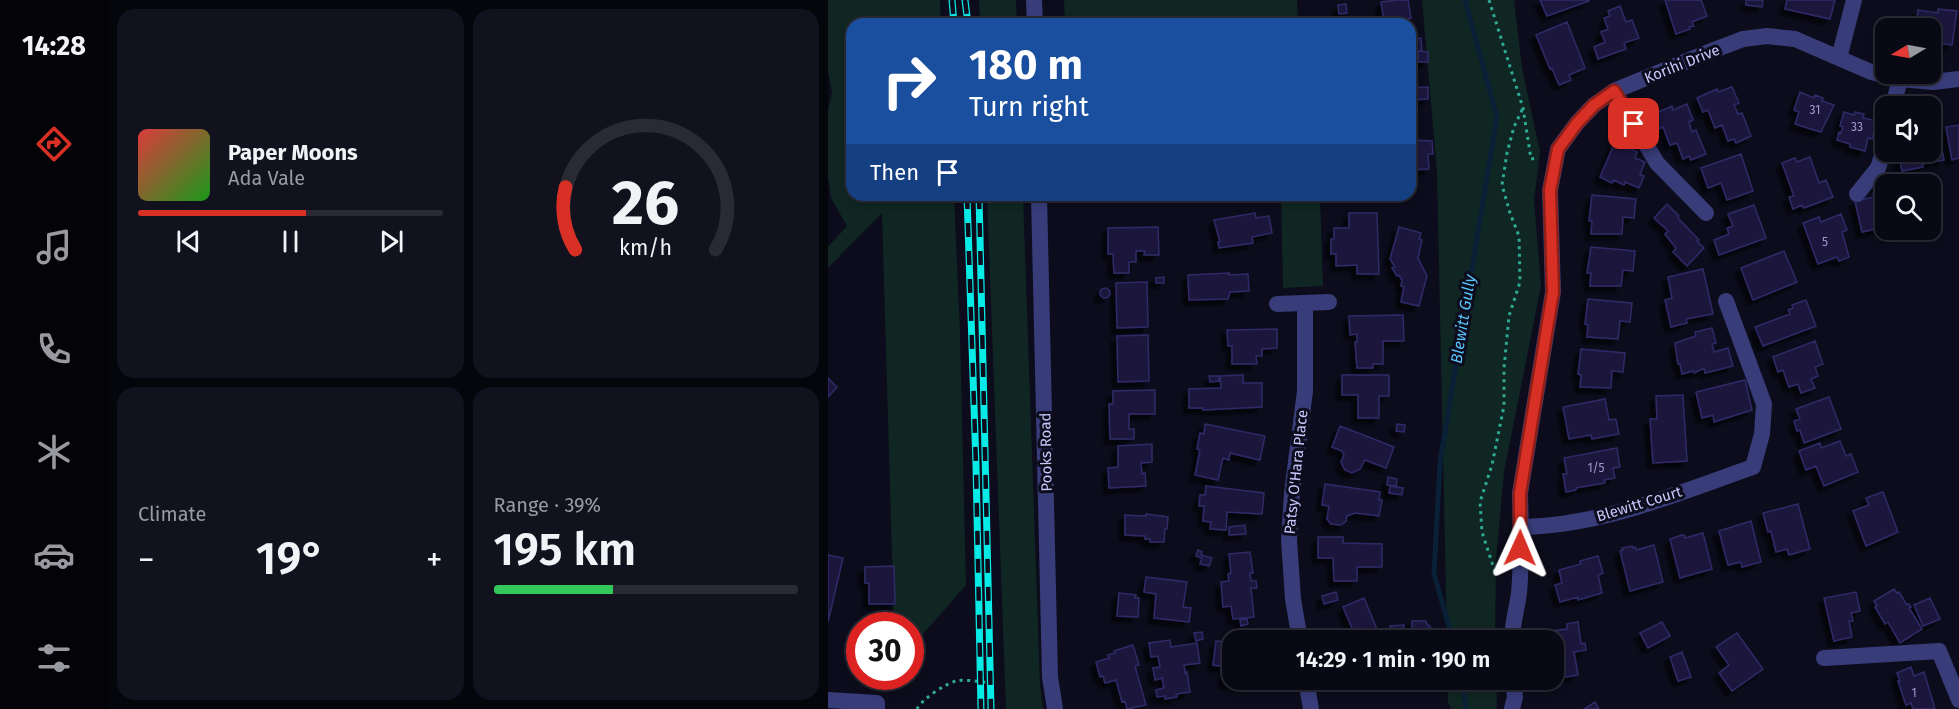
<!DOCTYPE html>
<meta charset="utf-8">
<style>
:root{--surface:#090915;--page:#12121e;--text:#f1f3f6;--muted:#999aa0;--line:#292a34;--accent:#d93025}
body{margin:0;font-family:"Fira Sans",sans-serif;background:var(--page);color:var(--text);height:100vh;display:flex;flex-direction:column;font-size:22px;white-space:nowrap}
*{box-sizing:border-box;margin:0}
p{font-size:20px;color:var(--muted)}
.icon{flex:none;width:33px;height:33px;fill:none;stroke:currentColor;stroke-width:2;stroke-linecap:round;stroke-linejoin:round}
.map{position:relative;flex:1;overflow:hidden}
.panel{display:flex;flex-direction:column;gap:9px;padding:9px;background:#05050c;width:720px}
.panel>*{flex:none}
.guide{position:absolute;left:18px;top:18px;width:570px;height:183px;border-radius:18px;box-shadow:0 3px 9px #0003,0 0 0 2px var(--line);background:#1a4fa0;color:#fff;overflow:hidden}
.needle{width:39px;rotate:260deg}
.tools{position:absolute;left:1047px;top:18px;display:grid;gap:12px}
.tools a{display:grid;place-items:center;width:66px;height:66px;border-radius:12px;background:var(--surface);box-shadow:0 3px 9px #0003,0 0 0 2px var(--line);font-size:30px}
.speed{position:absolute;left:18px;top:612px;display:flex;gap:12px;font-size:30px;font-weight:700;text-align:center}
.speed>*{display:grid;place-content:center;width:78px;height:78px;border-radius:50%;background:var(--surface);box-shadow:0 3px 9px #0003,0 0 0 2px var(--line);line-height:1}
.speed .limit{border:9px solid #d22;background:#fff;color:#111}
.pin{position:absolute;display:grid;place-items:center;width:51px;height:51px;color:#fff;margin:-26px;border-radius:12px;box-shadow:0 3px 9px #0006}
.me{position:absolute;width:66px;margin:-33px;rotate:1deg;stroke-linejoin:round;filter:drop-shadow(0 0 4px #0008)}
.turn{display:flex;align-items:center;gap:21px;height:126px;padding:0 24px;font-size:27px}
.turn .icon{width:78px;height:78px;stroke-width:2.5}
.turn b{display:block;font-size:42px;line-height:51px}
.then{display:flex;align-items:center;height:57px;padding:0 24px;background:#0003;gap:12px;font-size:22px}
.big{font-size:45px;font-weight:600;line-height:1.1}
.panel .card{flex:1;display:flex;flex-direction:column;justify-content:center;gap:9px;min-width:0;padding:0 21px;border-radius:18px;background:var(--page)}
.panel .dial{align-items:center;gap:0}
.dial svg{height:156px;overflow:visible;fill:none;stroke:var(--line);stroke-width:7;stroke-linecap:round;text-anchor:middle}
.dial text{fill:var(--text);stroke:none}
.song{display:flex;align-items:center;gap:18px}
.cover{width:72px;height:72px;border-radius:9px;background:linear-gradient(135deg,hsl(0 70% 55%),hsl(120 70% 35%))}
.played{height:6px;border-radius:3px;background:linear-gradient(90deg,var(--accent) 55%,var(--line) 55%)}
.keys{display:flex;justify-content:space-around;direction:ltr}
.heat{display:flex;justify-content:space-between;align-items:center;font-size:33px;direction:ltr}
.charge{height:9px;border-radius:4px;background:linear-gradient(90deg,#34c759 39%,var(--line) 0)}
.panel .tiles{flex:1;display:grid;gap:9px;grid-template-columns:repeat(2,1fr)}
.trip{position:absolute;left:394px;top:630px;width:342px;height:60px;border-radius:18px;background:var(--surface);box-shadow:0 3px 9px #0003,0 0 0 2px var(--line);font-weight:600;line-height:60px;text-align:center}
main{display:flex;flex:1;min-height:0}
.menu{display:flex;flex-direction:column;width:108px;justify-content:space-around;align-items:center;background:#040408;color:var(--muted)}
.menu .icon{width:42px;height:42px}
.menu .active{color:var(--accent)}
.menu b{font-size:27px;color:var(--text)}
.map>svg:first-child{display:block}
.green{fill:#0f2622}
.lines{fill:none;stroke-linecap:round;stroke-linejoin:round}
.stream{stroke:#092037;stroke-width:5}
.building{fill:#1b183c;stroke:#2f2b68;stroke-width:1.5;filter:url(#shadow)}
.path{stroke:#2faa94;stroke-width:3;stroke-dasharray:3 4.5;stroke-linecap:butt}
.street{stroke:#383d7a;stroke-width:16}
.rail-casing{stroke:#06ebe6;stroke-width:7}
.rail{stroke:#0c0c1c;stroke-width:4.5;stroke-dasharray:14;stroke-linecap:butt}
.route-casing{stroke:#8d1f18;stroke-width:15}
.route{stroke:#d93025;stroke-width:10}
.labels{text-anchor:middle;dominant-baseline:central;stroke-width:6;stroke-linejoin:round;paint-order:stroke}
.number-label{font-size:12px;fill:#9d9cce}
.street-label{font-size:15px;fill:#c8c8fe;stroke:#0c0c1c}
.water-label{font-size:16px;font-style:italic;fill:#59c4fb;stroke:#0c0c1c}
</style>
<main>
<nav class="menu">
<b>14:28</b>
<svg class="icon active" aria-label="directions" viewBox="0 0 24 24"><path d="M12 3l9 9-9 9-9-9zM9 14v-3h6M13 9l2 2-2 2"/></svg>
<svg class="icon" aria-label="music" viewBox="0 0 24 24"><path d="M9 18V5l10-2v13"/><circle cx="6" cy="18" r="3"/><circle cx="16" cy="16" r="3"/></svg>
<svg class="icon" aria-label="phone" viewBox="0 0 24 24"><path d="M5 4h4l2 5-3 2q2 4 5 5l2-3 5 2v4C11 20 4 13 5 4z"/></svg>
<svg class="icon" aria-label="climate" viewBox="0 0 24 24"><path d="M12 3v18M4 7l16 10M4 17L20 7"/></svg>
<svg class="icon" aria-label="car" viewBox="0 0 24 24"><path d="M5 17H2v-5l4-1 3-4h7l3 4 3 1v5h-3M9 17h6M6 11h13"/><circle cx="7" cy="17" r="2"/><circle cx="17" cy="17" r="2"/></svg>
<svg class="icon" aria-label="filters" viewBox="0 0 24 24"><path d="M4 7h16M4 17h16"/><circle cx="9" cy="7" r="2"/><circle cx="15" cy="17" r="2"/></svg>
</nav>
<section class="panel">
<div class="tiles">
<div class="card">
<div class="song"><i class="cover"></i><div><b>Paper Moons</b><p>Ada Vale</p></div></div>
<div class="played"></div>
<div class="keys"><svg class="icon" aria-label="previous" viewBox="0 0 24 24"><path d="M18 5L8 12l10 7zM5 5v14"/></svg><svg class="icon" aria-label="pause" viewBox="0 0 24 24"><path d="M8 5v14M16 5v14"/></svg><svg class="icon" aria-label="next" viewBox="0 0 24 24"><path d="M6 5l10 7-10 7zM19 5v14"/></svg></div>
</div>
<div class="card dial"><svg viewBox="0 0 100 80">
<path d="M14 69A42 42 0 1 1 86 69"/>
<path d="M14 69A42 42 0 0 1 9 37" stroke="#d93025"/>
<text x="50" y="56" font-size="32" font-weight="700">26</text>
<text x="50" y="72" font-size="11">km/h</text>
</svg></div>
<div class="card"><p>Climate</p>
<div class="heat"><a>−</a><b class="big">19°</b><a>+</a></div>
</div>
<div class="card"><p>Range · 39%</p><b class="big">195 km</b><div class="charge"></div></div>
</div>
</section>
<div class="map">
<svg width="1131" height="709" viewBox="0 0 1131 709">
<defs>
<filter id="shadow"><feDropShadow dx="-5.5" dy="5.5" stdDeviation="1.5" flood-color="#0009"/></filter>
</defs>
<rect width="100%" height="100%" fill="#0c0c1c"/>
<path class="green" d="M0,0H112L113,24H24V195H126L132,333L138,585L96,633L83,654L82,626L66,625L54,213L0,268V247L19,226L3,198L0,177V111L4,92L0,71Z
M151,0H188L189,24H152Z
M236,0H469L470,24H237Z
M594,0H686L694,68L712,152L706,200L713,286L676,472L668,560L667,640H619L609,172Z
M159,195H195L212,684L215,709H178Z
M453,195H492L495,286L455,288Z
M619,680H668L669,705L668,709H623L620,702Z"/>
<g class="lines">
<path class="stream" d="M625,640L606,574L612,462L669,117L637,0
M635,680L638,709"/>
</g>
<path class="building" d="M570,0H580L583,18L556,22L553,2Z
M712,0H761V1L719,16Z
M837,0H873L879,16L864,22L866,26L861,27L862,29L848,34Z
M918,0H935L934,7L918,5Z
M959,0H1007L1002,19L957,9Z
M518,4L519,13L511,14L510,5Z
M792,6L798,22L804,20L811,38L796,43L798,49L770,59L766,47L777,42L773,32L780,29L776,18L782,16L780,11Z
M1110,9L1129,11L1124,45L1102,42V28H1088L1090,10L1110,13Z
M739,22L757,68L741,75L743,80L731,85L724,68L722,69L708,35Z
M593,38L594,51H584L588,72L582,73L583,39Z
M590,51L600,52V62H590Z
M600,87V99L585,100L584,88Z
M904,87L911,103L906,105L910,114L914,113L923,136L908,143L906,139L900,141L894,125L887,128L880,110L875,112L869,98L889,89L890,92Z
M972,92L986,98L987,95L995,98L994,101L1006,105L993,132L967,124L971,112L966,110Z
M859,104L865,120L861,122L864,132L868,130L878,154L863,160L861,156L855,159L849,143L842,145L835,127L830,129L824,115L844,106L845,110Z
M1016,112L1026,115L1027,112L1036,114L1035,118L1049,121L1044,139L1040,138L1037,151L1022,147V144L1009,140L1011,132L1013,133L1015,127L1012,126Z
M1131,125V158L1124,160L1118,127Z
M1110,131L1116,160L1094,164L1095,167L1074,171L1071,155L1076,154V152H1102V132Z
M790,135L806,142L803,149L809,152L807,158L817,162L812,175L816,176L811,188L797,182L796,185L786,180L784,183L772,177Z
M582,140L604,141L605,154H600L601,169L582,170Z
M913,154L925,191L899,200L893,183L880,188L873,168Z
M982,157L991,183L998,180L1005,197L976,208L974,205L965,209L961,197L966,196L954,163L967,158L969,162Z
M1058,192V230H1072L1073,234L1059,237L1056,227L1034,232L1027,201L1046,197L1045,194Z
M764,195L808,199L806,218L795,217L794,234H763L764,221H761Z
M839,204L851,216L850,218L871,240L869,241L876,248L859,266L845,252L848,248L837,234L840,231L826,218Z
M926,205L938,238L891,255L886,240L901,234L899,228L905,226L900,214Z
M427,213L428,218L441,216L444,233L424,237L425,243L391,248L390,242H392L386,220Z
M521,213H549L551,274H529V265L508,266V254H503V239H506V228H521Z
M1013,214L1019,230L1014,232L1021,257L1011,261L1009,257L990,264L975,223L991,217L993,222Z
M330,227L331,255H316L317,251H308V262H301V273H286L285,254H280V228Z
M571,227L593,233L591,239L594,240L590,258L599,276L591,306L573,302L576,287L573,286L574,280L571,275L569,276L564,268L567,267L562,259Z
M763,247L807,251L805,271L795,270L793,286H762L763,273H759Z
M956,251L969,282L925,300L913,268Z
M875,269L885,314L858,319L859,323L843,327L837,300L844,298L840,277Z
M401,273V275L420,274L421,291L402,292L400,299L361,300L360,275Z
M336,277V283H328V278Z
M319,282L320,327L289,328L288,283Z
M272 293a5 5 0 1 1 10 0a5 5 0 1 1-10 0Z
M760,299L804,303L802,322L792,321L790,339L759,337L760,325L757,324Z
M978,300L988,326L935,346L927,327L962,314L960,310L965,308L964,305Z
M575,315L576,341H555V364H545V368H529L527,342H529V334L522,335L521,316Z
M884,328L888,343L884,344L886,352L900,348L905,366L877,373L876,368L866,373L865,371L854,374L852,364H850L847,343L868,336L867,332Z
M449,329V348L434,349V356H428L429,364H404V346H400L399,330Z
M320,335L321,381L290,382L289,336Z
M987,341L995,364L987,367L990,376L983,379L987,388L973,393L970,384L961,387L955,370L950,372L945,357Z
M753,349L797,353L795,372L784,371L783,388L752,387L753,375L750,374Z
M415,375V383H434V407L375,410V408H361V389L393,388L392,376Z
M514,375H561V396H551V418H530V395H514Z
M381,376H391V381L382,382Z
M0,378L9,387L0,397Z
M917,380L924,410L886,422L885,415L874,418L868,392Z
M327,390V414H301V429H306V439H282L281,404H285V391Z
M855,395L859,461L825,463L822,419H829L828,396Z
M1001,397L1013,429L976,443L972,430L969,431L966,421L972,419L968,409Z
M777,399L781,420L788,419L791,434L764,439L763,435L741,439L735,407Z
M377,424L437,436L432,460L402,453L401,460L395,458L390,480L367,475L372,450L369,449L372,433L376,434Z
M569,424L577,425L576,432L568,431Z
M512,426L566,447L558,468L537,460L532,469L524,473L517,470L513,462L516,455L514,451L504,447Z
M1012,441L1018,456L1023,454L1030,472L996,486L988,466L978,470L971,451L992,443L993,448Z
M324,444V462L313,463L314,474L317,473L318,486L281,488L280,468L290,467V446Z
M789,448L792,467L785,468L787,478L776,480L777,483L748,488V490L738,492L735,474H739L736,458Z
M560,477L569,479L568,486L559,485Z
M497,484L552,492L551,500H554L551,516L527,513L519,516L518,521L513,525L503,524L499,519L501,506L494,505Z
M378,486L436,493L434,514L399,512L398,530L382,529L383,522L375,521L376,506H371L372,495H377Z
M562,486L575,488L574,495L561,493Z
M1055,492L1070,532L1038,546L1025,511L1041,505L1038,498Z
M970,504L982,549L961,555L959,549L948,552L943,531L940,532L935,513Z
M318,514L340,517L339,529H337L336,542H322V539H317V536L297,535V515L318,516Z
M923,521L933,562L914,567L913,562L900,565L891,531Z
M417,525L418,534L401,535V527Z
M875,533L884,569L852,578L842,539L854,535H856L857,538Z
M490,537H515V543L554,544V567H529V581H506L505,558H490Z
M826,545L835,582L802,591L792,551L795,550L794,548L804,546L805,548L807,547L808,550Z
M370,550L374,552L373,555L384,558L381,566L372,564L374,558L368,556Z
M422,552L425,573H422L423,581H428L429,588H423L426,617L405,619L403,606L395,607L393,582L401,581L400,574L403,573L401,554Z
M0,555L15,558L0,622Z
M770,556L775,573L770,575L774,593L750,600V597L732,602L727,585L734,583L731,570L753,564L752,561Z
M66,566L67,604H41V583H37V567Z
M318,577L359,582L355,607L363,608L361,622L326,618L328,594L316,592Z
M1066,589L1069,593L1071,592L1079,605L1081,604L1083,607L1081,608L1094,629L1072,643L1060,622L1057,624L1047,607L1049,606L1046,601Z
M508,592L510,600L496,604L494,596Z
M1028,592L1032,611L1023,613L1025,621H1021L1024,637L1006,641L996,598Z
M291,593L308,595L307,598H311L310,617L289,616Z
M536,598L551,634L535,640H529L515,607Z
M1102,598L1112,619L1095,626L1086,605Z
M419,619L420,624L413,626L412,620Z
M584,621H598L599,625H601L606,633V640H609H584Z
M750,622L753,644L757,643L758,650L746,652L750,675L733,678L730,656L726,657V640H724L723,631L739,629V624Z
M834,622L842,636L820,648L812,633Z
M576,625V640H554H556V633H562V626Z
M374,632L375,639L368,641L366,633Z
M909,633L935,669L904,691L891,673L901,665L888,647Z
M342,640L343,647L369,643L372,663L356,665L357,673L359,672L362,692L348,694L349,697L337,699V696L329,697L328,690L336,688L334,678L327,680L325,668L332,667L330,656L323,657L321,643Z
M388,641L405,643V680H421L420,687L396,683L398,667L385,665Z
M305,645L311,665L307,666L318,705L299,709L297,701L294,702L288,680L277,683L275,676L272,677L268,662L281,658L280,655L287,653L286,651Z
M854,652L863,677L850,681L842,657Z
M1083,667L1086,676L1096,672L1107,709H1085L1083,703L1078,705L1070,681H1072L1069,673Z
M767,702L771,709H756Z"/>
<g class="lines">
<path class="path" d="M661,0L695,108L703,159L710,158
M667,572L654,532L652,502L664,465L676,406V368L681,316L692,282L691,236L682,213L674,185L679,153L686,127L695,108
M89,709C94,699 117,684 128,681C138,679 153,682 163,683"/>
<path class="street" d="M206,0L207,24
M1011,58L1026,0
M786,91L829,163L878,213
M1065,106L1072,79
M1029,194L1050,168L1058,142
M211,195L222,677L227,709
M449,304L501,302
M693,527C774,526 850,493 925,467L934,434L936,404L898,301
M472,640L465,599L461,540L464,493L477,391V303
M684,640C684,624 689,609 691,593C694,561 693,526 692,493L725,292L722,190L730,149L749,123L766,105L786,91L886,50L915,39L939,36L967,39L1043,72L1072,79L1105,82L1131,79
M996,658L1111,651L1131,700
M478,680L483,709
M0,700L49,703V709
M684,709L687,697L685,680"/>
<defs>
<path id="rail" d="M124,0L126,24
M137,0L140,24
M139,195L148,465L153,709
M151,195L163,709"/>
</defs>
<use href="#rail" class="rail-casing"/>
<use href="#rail" class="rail"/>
</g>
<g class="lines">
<defs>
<path id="route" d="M692,548V493L725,292L722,190L730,149L749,123L766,105L786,91L806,124"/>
</defs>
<use href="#route" class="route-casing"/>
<use href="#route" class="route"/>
</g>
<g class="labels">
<g class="number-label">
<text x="987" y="110">31</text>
<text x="1029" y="127">33</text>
<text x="997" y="242">5</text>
<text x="768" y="468">1/5</text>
<text x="1086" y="693">1</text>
</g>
<g class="street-label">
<text transform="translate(854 64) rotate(-22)">Korihi Drive</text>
<text transform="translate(218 452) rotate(-91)">Pooks Road</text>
<text transform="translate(468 472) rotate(-84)">Patsy O'Hara Place</text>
<text transform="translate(811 504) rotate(-17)">Blewitt Court</text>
</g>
<g class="water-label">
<text transform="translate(635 319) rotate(-81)">Blewitt Gully</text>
</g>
</g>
</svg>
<div class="tools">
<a><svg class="needle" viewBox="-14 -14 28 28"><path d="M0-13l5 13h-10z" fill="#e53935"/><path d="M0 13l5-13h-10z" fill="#999aa0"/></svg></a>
<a><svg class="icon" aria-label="sound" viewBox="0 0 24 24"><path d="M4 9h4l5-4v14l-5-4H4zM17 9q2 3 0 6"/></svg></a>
<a><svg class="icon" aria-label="search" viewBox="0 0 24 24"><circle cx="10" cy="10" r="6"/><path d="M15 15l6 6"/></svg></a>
</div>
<div class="speed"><div class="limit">30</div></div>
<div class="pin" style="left:806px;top:124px;background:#d93025"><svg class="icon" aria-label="arrive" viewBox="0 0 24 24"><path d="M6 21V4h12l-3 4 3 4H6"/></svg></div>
<svg class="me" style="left:692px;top:548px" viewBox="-20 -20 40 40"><path d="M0-17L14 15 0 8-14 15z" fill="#d93025" stroke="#fff" stroke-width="4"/></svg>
<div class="trip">14:29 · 1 min · 190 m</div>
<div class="guide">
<div class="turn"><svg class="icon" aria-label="right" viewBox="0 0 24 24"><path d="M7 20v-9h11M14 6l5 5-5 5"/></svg><div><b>180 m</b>Turn right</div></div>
<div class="then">Then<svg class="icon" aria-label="arrive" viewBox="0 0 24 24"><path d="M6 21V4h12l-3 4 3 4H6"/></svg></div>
</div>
</div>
</main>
